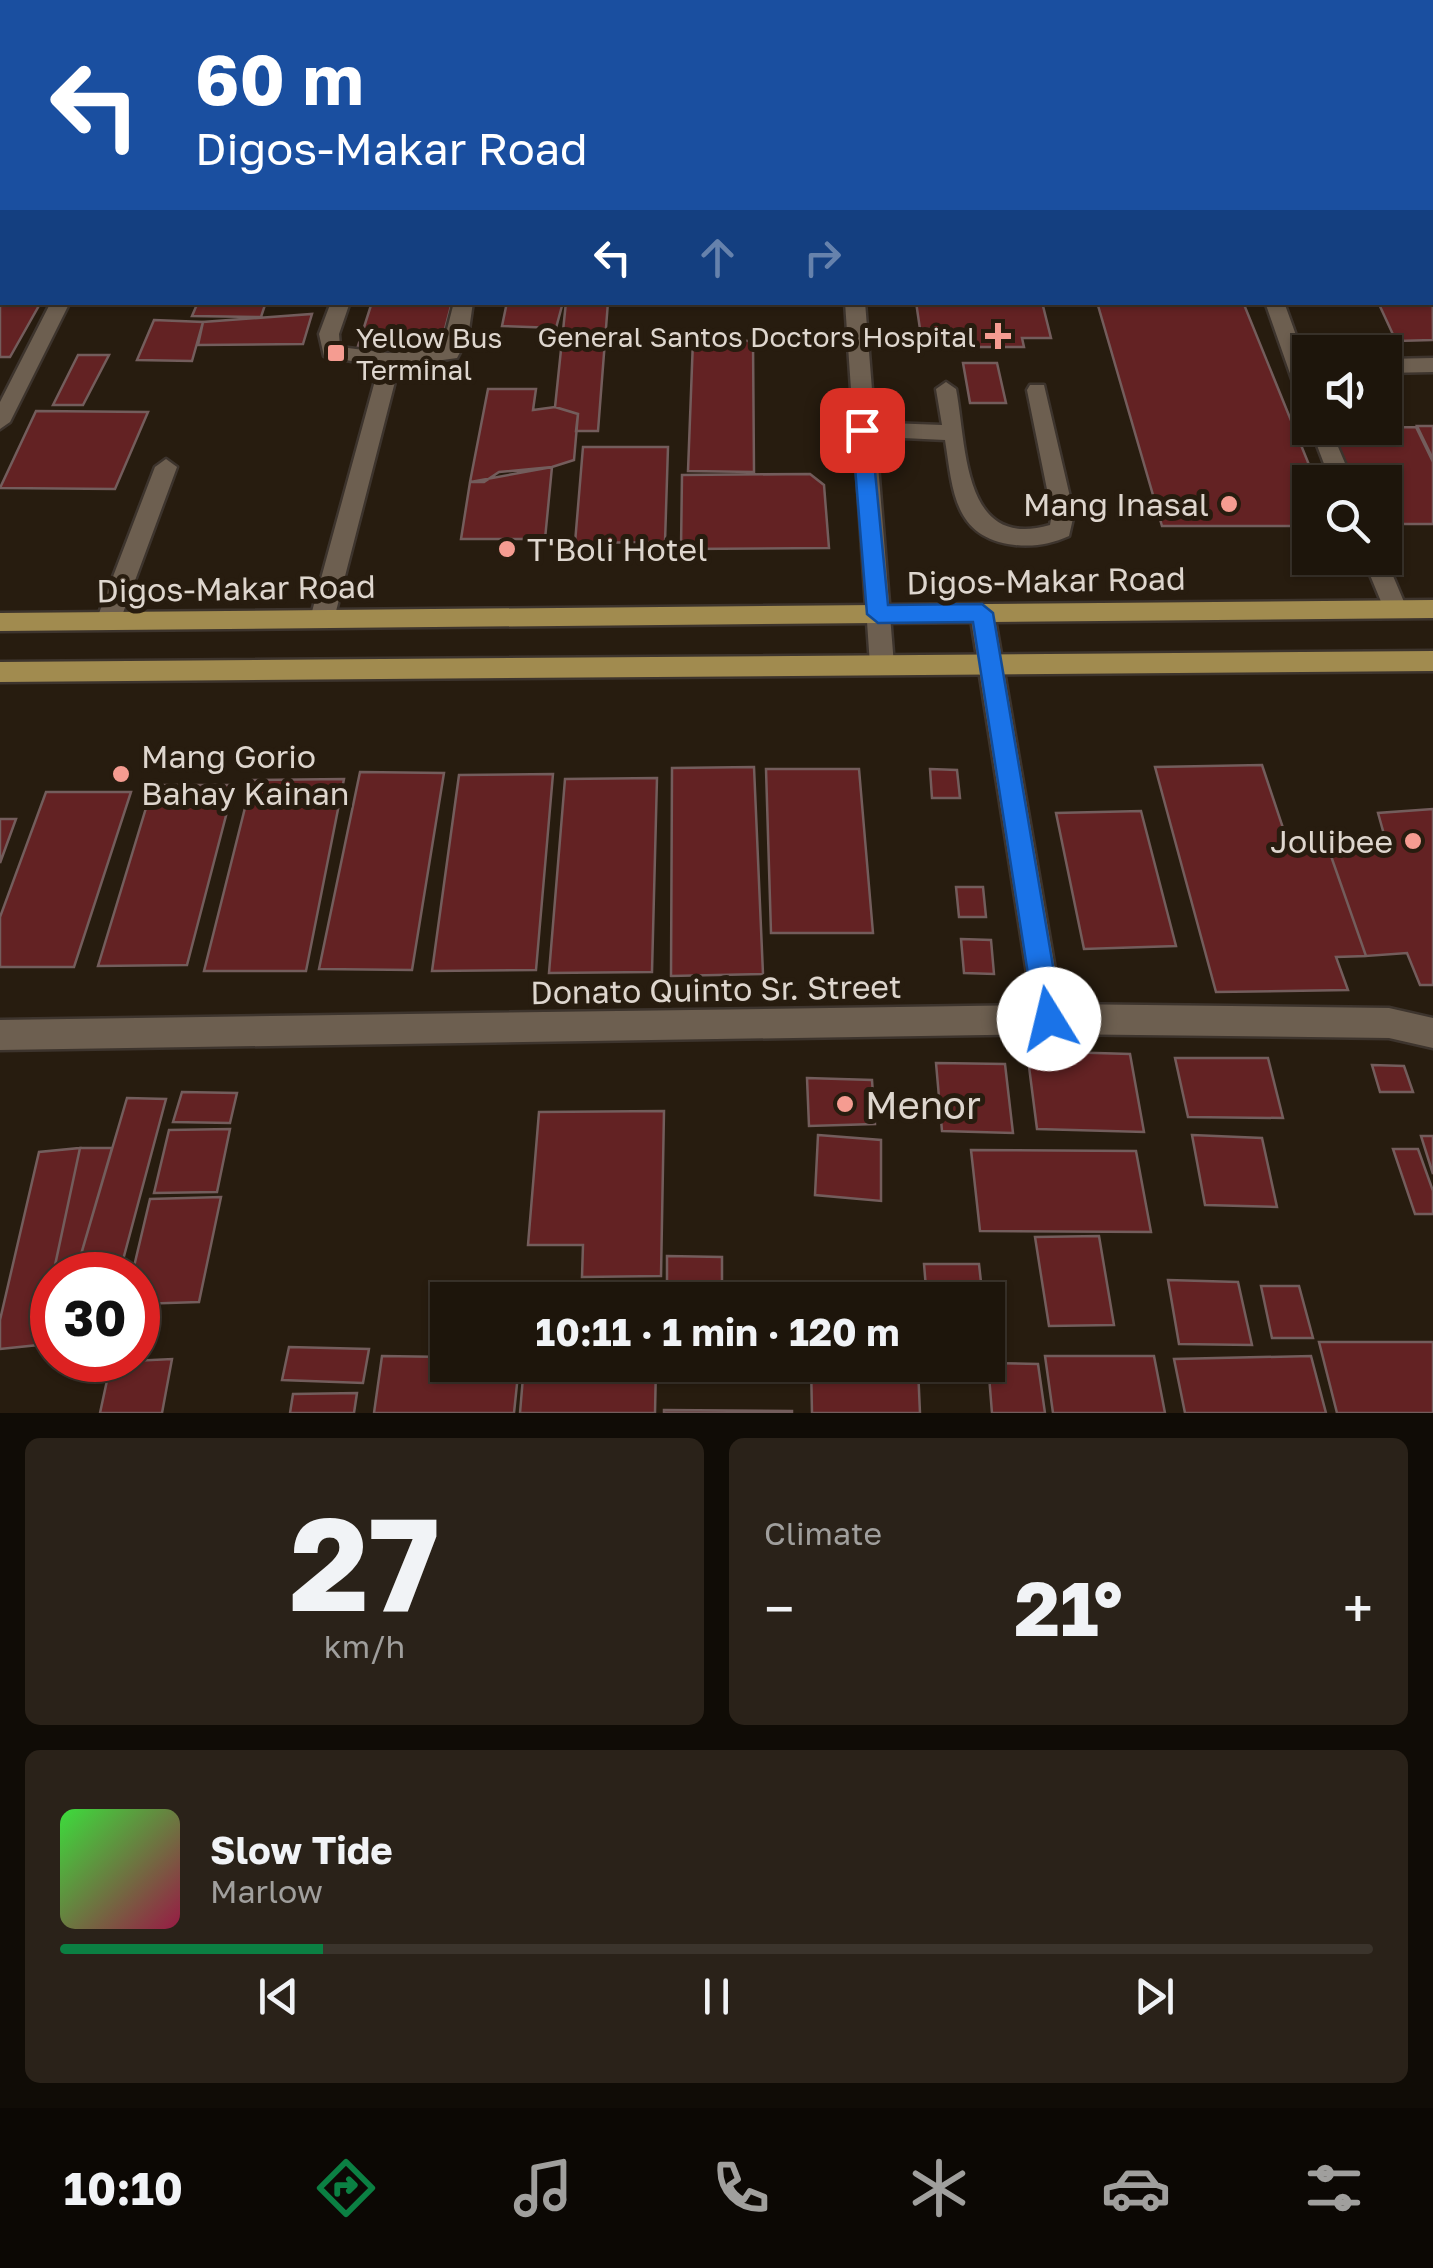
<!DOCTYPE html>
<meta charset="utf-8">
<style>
:root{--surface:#1d150b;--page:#2a2219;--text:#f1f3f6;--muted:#a09f9d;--line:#3b342c;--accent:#0b8043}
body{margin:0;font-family:"Golos Text",sans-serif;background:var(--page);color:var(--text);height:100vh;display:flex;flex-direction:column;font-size:38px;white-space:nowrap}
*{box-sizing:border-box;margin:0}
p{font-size:32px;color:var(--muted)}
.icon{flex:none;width:55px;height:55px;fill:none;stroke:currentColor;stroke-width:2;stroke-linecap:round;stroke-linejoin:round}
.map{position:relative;height:1413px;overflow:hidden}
.panel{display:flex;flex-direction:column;gap:25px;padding:25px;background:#100c06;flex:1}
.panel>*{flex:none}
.banner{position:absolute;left:0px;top:0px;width:1435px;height:305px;box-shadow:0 2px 8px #0004,0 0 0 2px var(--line);background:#1a4fa0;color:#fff;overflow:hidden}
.controls{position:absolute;left:1292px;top:335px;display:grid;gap:20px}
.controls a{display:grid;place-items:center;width:110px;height:110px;border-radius:0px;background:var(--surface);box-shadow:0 2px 8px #0004,0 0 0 2px var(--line);font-size:50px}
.speed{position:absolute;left:30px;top:1252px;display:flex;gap:20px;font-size:50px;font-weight:700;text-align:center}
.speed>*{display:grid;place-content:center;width:130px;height:130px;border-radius:50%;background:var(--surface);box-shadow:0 2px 8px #0004,0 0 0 2px var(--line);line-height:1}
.speed .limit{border:15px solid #d22;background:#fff;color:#111}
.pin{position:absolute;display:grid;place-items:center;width:85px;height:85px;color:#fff;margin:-42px;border-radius:20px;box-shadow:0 5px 15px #0006}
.me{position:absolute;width:110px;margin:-55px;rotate:351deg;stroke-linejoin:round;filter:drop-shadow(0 0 8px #0008)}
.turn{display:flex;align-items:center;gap:35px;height:210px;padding:0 30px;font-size:45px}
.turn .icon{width:130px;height:130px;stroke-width:2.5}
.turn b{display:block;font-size:70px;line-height:85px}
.lanes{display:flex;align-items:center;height:95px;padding:0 30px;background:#0003;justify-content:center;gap:50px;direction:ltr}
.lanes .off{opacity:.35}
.big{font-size:75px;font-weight:700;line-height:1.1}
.panel .tile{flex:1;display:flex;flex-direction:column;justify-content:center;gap:15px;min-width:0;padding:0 35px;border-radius:15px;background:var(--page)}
.panel .dial{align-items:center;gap:0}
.dial b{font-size:130px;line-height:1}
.song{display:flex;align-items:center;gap:30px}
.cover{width:120px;height:120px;border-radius:15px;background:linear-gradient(135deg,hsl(120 70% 55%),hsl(340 70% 35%))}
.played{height:10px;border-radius:5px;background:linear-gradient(90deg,var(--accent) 20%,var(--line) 20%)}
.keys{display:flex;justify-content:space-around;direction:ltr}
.heat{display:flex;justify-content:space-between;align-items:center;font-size:55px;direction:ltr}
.panel .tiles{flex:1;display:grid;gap:25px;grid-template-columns:1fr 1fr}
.tile:last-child{grid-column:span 2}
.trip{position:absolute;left:430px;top:1282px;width:575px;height:100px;border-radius:0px;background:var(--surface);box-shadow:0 2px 8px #0004,0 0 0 2px var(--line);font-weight:700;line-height:100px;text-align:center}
.dock{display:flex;height:160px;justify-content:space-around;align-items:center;background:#0c0804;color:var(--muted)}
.dock .icon{width:70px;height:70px}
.dock .selected{color:var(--accent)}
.dock b{font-size:45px;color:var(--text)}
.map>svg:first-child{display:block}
.building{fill:#632223;stroke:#735d5c;stroke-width:2.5}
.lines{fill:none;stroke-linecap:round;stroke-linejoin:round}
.lane-casing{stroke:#3d342d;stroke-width:5}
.street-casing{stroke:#3d342d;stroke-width:5}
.primary-casing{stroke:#3d342d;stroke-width:5}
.lane{fill:#6d5f50;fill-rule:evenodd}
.street{fill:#6d5f50;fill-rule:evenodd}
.primary{fill:#a18b4f;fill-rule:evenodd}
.route{fill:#1a73e8;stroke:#114b97;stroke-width:2.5}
.poi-dot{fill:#f59c91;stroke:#271c0f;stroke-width:4}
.labels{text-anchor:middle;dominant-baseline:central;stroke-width:10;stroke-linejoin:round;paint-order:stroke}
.far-poi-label{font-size:28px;fill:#ded6ce;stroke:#271c0f;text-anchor:end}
.poi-label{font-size:32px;fill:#ded6ce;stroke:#271c0f;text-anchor:end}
.street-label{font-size:32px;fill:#ded6ce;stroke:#271c0f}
.near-poi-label{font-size:38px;fill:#ded6ce;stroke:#271c0f;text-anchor:start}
</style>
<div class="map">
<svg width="1433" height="1413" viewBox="0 0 1433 1413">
<rect width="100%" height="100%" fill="#271c0f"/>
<path class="building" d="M1432,226L1433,340L1396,341L1378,302H1432Z
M0,272L2,302H41L10,357H0Z
M198,302H266L261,317L192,316Z
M372,302H452L440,348L358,346Z
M507,302H563L556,328L502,326Z
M566,302H608L598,431H576L578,414L555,407Z
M916,302H1042L1051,338H1022L1024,347H938L935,329H920Z
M1097,302H1243L1316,482H1310V526H1162Z
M312,314L303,344L198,345L203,322Z
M154,320L203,322L192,361L137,360Z
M693,340L753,341L754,472L688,471Z
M78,355H109L83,405H53Z
M963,363H997L1006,403H970Z
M488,389H536L533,410L555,407L578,414L574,460L552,467L499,472L484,482H470Z
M36,411L148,412L115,489L0,488Z
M1417,426H1433V459Z
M1416,427L1433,462V524H1385V482H1353L1329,428Z
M583,447H668L665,542L575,543Z
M552,467L545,539H461L470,482Z
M810,474L824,485L829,548L681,549L682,475Z
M1262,765L1286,837L1324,836L1366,956L1336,957L1348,990L1216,992L1155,767Z
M754,767L763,974L671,976L672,768Z
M766,769H859L873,933H771Z
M930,769L957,770L960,798H932Z
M360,772L444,773L412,970L319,969Z
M553,774L536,970L432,971L459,775Z
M657,778L652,972L549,973L565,779Z
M344,779L306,971H204L252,780Z
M153,785H234L187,965L98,966Z
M46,792H131L74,967H0V917Z
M1433,809V985H1420L1407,953L1366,956L1324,836L1385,838L1378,813Z
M1141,811L1176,946L1084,949L1056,813Z
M0,819H16L0,863Z
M956,887H983L986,917H959Z
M961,939L991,940L994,974L964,973Z
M1027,1051L1130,1054L1144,1132L1037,1129Z
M1175,1058H1268L1283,1118L1188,1117Z
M936,1063L1005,1064L1013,1133L942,1131Z
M1372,1065L1404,1066L1413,1092H1380Z
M807,1078L872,1080L875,1124L809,1126Z
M182,1092L237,1093L230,1123L173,1122Z
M127,1098L166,1099L119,1275H75Z
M664,1111L661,1276L582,1277L583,1245H528L539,1112Z
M230,1129L217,1192L154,1193L169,1130Z
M818,1135L881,1140V1201L815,1195Z
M1192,1135L1262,1138L1277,1207L1205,1205Z
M1421,1136H1433V1174Z
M80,1148L38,1345L0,1349V1320L39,1152Z
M80,1148H112L75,1275H53Z
M1393,1149H1418L1433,1191V1214H1415Z
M971,1150L1136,1151L1151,1232L980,1231Z
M221,1197L199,1302L138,1304V1275H132L150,1199Z
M1099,1236L1114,1325L1049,1326L1035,1237Z
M667,1256L722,1257V1287H667Z
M924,1264H979L983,1300H927Z
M52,1279V1326H43Z
M1168,1280L1238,1282L1252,1345L1179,1344Z
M531,1286L659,1287L658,1300H530Z
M1261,1286H1299L1313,1338H1272Z
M666,1295L719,1296V1300H665Z
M1319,1342H1433V1413H1337Z
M289,1347L369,1349L363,1383L282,1380Z
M382,1356L448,1357V1365H519L514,1413H374Z
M1045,1356H1154L1165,1413H1053Z
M1311,1356L1326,1413H1185L1174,1359Z
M172,1359L162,1413H100L111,1362Z
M988,1363L1038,1364L1045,1413H992Z
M524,1365H656L655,1413H520Z
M811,1365L918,1368L920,1413H812Z
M357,1393L354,1413H290L293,1394Z
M664,1410L792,1411V1413H664Z"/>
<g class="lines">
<defs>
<path id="lane" d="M834,0L835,2L815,1V0Z
M1432,184H1433V194H1432Z
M331,302H350L339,334L340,347L388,353L442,349L454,302H473L468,337L457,358L399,366L334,619L330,626H314L310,619L379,366L324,356L319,334Z
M1265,302H1284L1310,374V409L1300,402Z
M1433,358V372L1385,373V359Z
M946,382L956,389C967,447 962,551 1050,525L1052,514L1027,390L1030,385H1044L1074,514L1069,536C1051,544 1035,547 1015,545C953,538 953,490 945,440L862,436L852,429L862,422L942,425L936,389Z
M1310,427L1330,428L1353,482H1331Z
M166,459L177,467L120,621L116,628H100L96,621L155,467Z
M1363,558L1385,557L1407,609L1403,616H1387Z"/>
<path id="street" d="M1147,0H1162L1163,2H1148Z
M1432,107H1433V117H1432Z
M0,186H2V196H0Z
M51,302H70L10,422L0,429V402Z
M845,302H865L894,665L891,672H873L870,665Z
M982,604L990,606L994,613L1061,1004L1389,1008L1433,1018V1048L1389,1038L1049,1034L0,1050V1020L1032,1005L970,613L974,606Z"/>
<path id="primary" d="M1433,600V618L0,631V613Z
M1433,651V671L0,682V662Z"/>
</defs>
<use href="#lane" class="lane-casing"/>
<use href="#street" class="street-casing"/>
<use href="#primary" class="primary-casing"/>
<use href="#lane" class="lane"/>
<use href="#street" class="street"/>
<use href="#primary" class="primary"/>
</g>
<path class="route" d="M862,423L871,430L888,605L982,604L993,613L1062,1019L1058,1028L1049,1032L1039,1028L1035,1019L973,622L878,623L867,614L852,430Z"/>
<g class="poi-dot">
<path d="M993 321h10v10h10v10h-10v10h-10v-10h-10v-10h10z"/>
<rect x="326" y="343" width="20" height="20" rx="5"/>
<circle cx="1229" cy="504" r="10"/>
<circle cx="507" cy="549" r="10"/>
<circle cx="121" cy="774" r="10"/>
<circle cx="1413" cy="841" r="10"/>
<circle cx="845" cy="1104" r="10"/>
</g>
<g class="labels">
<g class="far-poi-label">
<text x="976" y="336">General Santos Doctors Hospital</text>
<text x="356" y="337" text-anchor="start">Yellow Bus<tspan x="356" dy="32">Terminal</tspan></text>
</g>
<g class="poi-label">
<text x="1209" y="504">Mang Inasal</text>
<text x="527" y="549" text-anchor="start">T'Boli Hotel</text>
<text x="141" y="756" text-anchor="start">Mang Gorio<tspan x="141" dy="37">Bahay Kainan</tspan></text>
<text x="1393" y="841">Jollibee</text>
</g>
<g class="street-label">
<text transform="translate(1046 580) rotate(-1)">Digos-Makar Road</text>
<text transform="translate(236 588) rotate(-1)">Digos-Makar Road</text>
<text transform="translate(716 989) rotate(-1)">Donato Quinto Sr. Street</text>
</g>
<g class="near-poi-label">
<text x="865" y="1104">Menor</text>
</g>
</g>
</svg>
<div class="controls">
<a><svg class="icon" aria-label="sound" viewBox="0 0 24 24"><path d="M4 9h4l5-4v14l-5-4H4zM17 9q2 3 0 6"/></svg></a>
<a><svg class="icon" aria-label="search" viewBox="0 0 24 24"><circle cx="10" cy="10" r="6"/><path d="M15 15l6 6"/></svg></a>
</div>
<div class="speed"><div class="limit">30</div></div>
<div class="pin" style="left:862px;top:430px;background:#d93025"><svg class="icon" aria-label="arrive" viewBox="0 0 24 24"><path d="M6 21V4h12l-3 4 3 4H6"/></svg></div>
<svg class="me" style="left:1049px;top:1019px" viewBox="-20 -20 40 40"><circle r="19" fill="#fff"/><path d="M0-13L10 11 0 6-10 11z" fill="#1a73e8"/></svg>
<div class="trip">10:11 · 1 min · 120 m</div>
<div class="banner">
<div class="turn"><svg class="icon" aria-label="left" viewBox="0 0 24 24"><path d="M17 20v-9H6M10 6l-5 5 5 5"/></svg><div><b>60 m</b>Digos-Makar Road</div></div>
<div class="lanes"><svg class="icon" aria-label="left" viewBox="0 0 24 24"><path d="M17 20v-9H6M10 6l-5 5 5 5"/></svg><svg class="icon off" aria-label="ahead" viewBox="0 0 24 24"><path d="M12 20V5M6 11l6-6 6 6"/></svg><svg class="icon off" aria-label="right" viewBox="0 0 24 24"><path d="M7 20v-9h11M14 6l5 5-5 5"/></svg></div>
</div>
</div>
<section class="panel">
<div class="tiles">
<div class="tile dial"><b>27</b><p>km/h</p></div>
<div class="tile"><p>Climate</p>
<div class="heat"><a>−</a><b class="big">21°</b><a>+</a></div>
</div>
<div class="tile">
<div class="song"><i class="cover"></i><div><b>Slow Tide</b><p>Marlow</p></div></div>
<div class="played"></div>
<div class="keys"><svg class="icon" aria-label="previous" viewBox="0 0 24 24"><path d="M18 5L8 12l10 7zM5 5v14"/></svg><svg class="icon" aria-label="pause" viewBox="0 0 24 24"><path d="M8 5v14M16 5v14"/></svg><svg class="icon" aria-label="next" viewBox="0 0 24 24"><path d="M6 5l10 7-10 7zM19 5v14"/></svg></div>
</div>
</div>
</section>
<nav class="dock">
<b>10:10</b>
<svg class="icon selected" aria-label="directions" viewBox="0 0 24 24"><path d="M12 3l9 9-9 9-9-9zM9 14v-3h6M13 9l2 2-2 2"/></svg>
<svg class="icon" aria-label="music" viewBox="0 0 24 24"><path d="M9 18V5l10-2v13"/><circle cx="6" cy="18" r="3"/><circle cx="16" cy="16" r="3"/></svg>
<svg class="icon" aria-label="phone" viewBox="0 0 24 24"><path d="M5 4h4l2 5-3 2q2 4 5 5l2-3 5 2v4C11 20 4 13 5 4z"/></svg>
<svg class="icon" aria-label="climate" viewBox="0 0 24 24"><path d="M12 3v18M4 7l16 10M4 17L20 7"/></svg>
<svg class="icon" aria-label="car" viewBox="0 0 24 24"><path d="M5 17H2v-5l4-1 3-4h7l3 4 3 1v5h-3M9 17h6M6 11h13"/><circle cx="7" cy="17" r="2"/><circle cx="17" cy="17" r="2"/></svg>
<svg class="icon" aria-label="filters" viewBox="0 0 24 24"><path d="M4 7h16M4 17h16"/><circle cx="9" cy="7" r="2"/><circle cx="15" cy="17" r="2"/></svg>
</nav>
